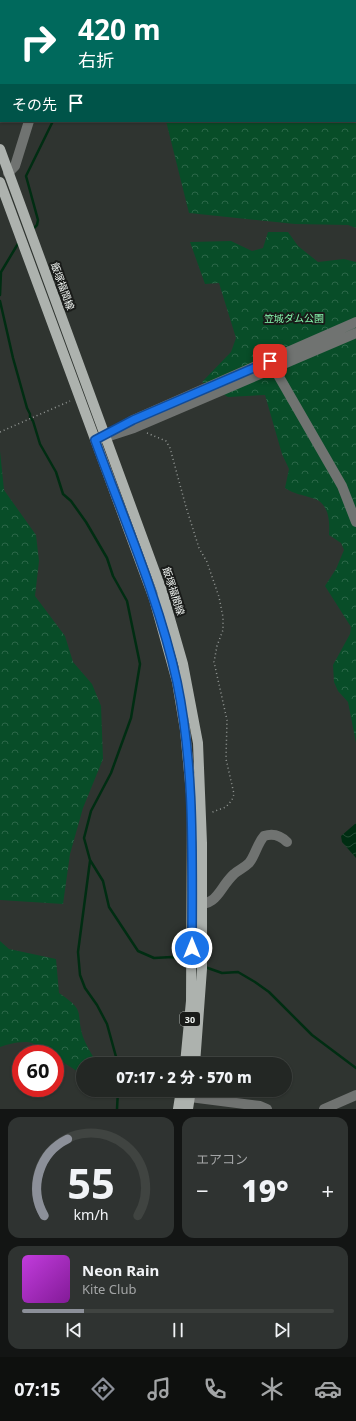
<!DOCTYPE html>
<html lang="ja">
<meta charset="utf-8">
<style>
:root{--surface:#232724;--page:#2f3331;--text:#f1f3f6;--muted:#a3a5a6;--line:#404441;--accent:#8c9099}
body{margin:0;font-family:"Noto Sans","Noto Sans JP",sans-serif;background:var(--page);color:var(--text);height:100vh;display:flex;flex-direction:column;font-size:15px;white-space:nowrap}
*{box-sizing:border-box;margin:0}
p{font-size:13px;color:var(--muted)}
.icon{flex:none;width:22px;height:22px;fill:none;stroke:currentColor;stroke-width:2;stroke-linecap:round;stroke-linejoin:round}
.map{position:relative;height:1109px;overflow:hidden}
.drawer{display:flex;flex-direction:column;gap:8px;padding:8px;background:#131514;flex:1}
.drawer>*{flex:none}
.banner{position:absolute;left:0px;top:0px;width:356px;height:122px;box-shadow:0 1px 3px #0004,0 0 0 1px var(--line);background:#00695c;color:#fff;overflow:hidden}
.speed{position:absolute;left:12px;top:1045px;display:flex;gap:8px;font-size:20px;font-weight:700;text-align:center}
.speed>*{display:grid;place-content:center;width:52px;height:52px;border-radius:50%;background:var(--surface);box-shadow:0 1px 3px #0004,0 0 0 1px var(--line);line-height:1}
.speed .limit{border:6px solid #d22;background:#fff;color:#111}
.pin{position:absolute;display:grid;place-items:center;width:34px;height:34px;color:#fff;margin:-17px;border-radius:8px;box-shadow:0 2px 6px #0006}
.me{position:absolute;width:44px;margin:-22px;rotate:0deg;stroke-linejoin:round;filter:drop-shadow(0 0 3px #0008)}
.turn{display:flex;align-items:center;gap:14px;height:84px;padding:0 12px;font-size:18px}
.turn .icon{width:52px;height:52px;stroke-width:2.5}
.turn b{display:block;font-size:28px;line-height:34px}
.then{display:flex;align-items:center;height:38px;padding:0 12px;background:#0003;gap:8px;font-size:15px}
.big{font-size:30px;font-weight:800;line-height:1.1}
.drawer .tile{flex:1;display:flex;flex-direction:column;justify-content:center;gap:6px;min-width:0;padding:0 14px;border-radius:12px;background:var(--page)}
.drawer .dial{align-items:center;gap:0}
.dial svg{height:104px;overflow:visible;fill:none;stroke:var(--line);stroke-width:7;stroke-linecap:round;text-anchor:middle}
.dial text{fill:var(--text);stroke:none}
.song{display:flex;align-items:center;gap:12px}
.cover{width:48px;height:48px;border-radius:6px;background:linear-gradient(135deg,hsl(290 70% 55%),hsl(290 70% 35%))}
.played{height:4px;border-radius:2px;background:linear-gradient(90deg,var(--accent) 20%,var(--line) 20%)}
.keys{display:flex;justify-content:space-around;direction:ltr}
.heat{display:flex;justify-content:space-between;align-items:center;font-size:22px;direction:ltr}
.drawer .tiles{flex:1;display:grid;gap:8px;grid-template-columns:1fr 1fr}
.tile:last-child{grid-column:span 2}
.trip{position:absolute;left:76px;top:1057px;width:216px;height:40px;border-radius:20px;background:var(--surface);box-shadow:0 1px 3px #0004,0 0 0 1px var(--line);font-weight:800;line-height:40px;text-align:center}
.menu{display:flex;height:64px;justify-content:space-around;align-items:center;background:#0e100e;color:var(--muted)}
.menu .icon{width:28px;height:28px}
.menu .selected{color:var(--accent)}
.menu b{font-size:18px;color:var(--text)}
.map>svg:first-child{display:block}
.forest{fill:url(#forest-crowns)}
.water{fill:url(#water-waves)}
.lines{fill:none;stroke-linecap:round;stroke-linejoin:round}
.stream{stroke:#002d12;stroke-width:2.5}
.path{stroke:#959996;stroke-width:1.5;stroke-dasharray:1 3;stroke-linecap:butt}
.minor{stroke:#707371;stroke-width:10}
.tertiary{stroke:#707371;stroke-width:10}
.primary{stroke:#adb2ae;stroke-width:10}
.route-casing{stroke:#114b97;stroke-width:10}
.route{stroke:#1a73e8;stroke-width:7}
.labels{text-anchor:middle;dominant-baseline:central;stroke-width:4;stroke-linejoin:round;paint-order:stroke}
.shield{fill:#191b19;stroke:#aeb2af;stroke-width:1}
.shield-label{font-size:9px;font-weight:bold;fill:#eef2ef}
.street-label{font-size:10px;fill:#eef2ef;stroke:#191b19}
.park-label{font-size:10px;fill:#87f7ad;stroke:#191b19}
</style>
<div class="map">
<svg width="356" height="1109" viewBox="0 0 356 1109">
<defs>
<pattern id="forest-crowns" width="20" height="18" patternUnits="userSpaceOnUse"><rect width="20" height="18" fill="#084d28"/><path d="M2 6a3 3 0 1 1 6 0M12 15a3 3 0 1 1 6 0" fill="none" stroke="#2c6748"/></pattern>
<pattern id="water-waves" width="16" height="10" patternUnits="userSpaceOnUse"><rect width="16" height="10" fill="#002d12"/><path d="M0 5q4-4 8 0t8 0" fill="none" stroke="#264c35"/></pattern>
</defs>
<rect width="100%" height="100%" fill="#2f3430"/>
<path class="forest" d="M339,0H356V228L348,225L295,224L189,213L166,121H355V1H336Z
M268,232H288L298,246L318,262L344,259L356,262V743L348,702L338,691L334,682L333,665L350,634L351,627L325,586L336,569L344,550L341,543L329,535C330,521 329,502 312,498C303,495 294,494 285,488L289,469L282,454L265,395L228,397L202,382L231,352L236,338L219,283L205,284L190,242L231,241L252,251L263,248Z
M0,451L4,490L36,535L39,561L35,596L65,636L73,662L92,684L101,706L103,759L83,808L70,854L63,904L0,900Z
M0,941L9,949L56,959L59,993C87,1012 75,1011 83,1037C86,1045 91,1053 95,1060L104,1064H83V1075L55,1057V1054C45,1054 41,1046 32,1043C23,1040 8,1044 0,1047Z"/>
<path class="water" d="M356,823V858L342,842L341,836Z"/>
<g class="lines">
<path class="stream" d="M75,0L77,1
M33,229L37,225L38,220L26,176L53,121
M0,295L1,272L19,242
M0,301L13,358L27,408L30,414V417L33,421L40,444L56,472L63,494L71,501L86,522L107,558L113,576L127,601L140,664L131,718L111,773L91,811L84,838L90,860L103,881L109,907L138,951L154,958L172,957L189,962
M90,861L78,952L80,975L85,988L97,1005L107,1024L118,1064
M205,967L222,973L238,972L255,982L269,992L312,1035L356,1068
M117,1109L118,1090"/>
<path class="path" d="M0,432L70,401
M147,433L166,441L170,448L186,507L199,548L207,562L219,597L223,617V630L217,646L214,662L227,720L226,759L234,794L232,800L226,807L210,813"/>
<path class="minor" d="M54,1V0
M8,173L15,166L29,121
M118,429L133,420L356,322
M97,440L134,428L356,333
M194,905C219,905 218,889 234,874C238,870 244,868 249,863C255,856 257,844 264,836C273,833 280,835 287,842
M182,1096L260,1106L267,1109
M324,1109L356,1095"/>
<path class="tertiary" d="M270,361L342,486L356,522"/>
<path class="primary" d="M0,149L162,591L183,664L198,743L202,843V969L195,1064
M0,182L154,599L177,682L185,730L192,804L191,1001L185,1064
M178,1109L181,1090
M188,1109L191,1090"/>
</g>
<g class="lines">
<defs>
<path id="route" d="M192,948C192,859 195,769 177,682C159,599 124,520 95,440L133,420L270,361"/>
</defs>
<use href="#route" class="route-casing"/>
<use href="#route" class="route"/>
</g>
<g class="labels">
<rect class="shield" x="180" y="1012" width="20" height="14" rx="3"/>
<g class="shield-label">
<text x="190" y="1019">30</text>
</g>
<g class="street-label">
<text transform="translate(63 286) rotate(70)">飯塚福間線</text>
<text transform="translate(174 591) rotate(72)">飯塚福間線</text>
</g>
<g class="park-label">
<text x="294" y="318">笠城ダム公園</text>
</g>
</g>
</svg>
<div class="speed"><div class="limit">60</div></div>
<div class="pin" style="left:270px;top:361px;background:#d93025"><svg class="icon" aria-label="arrive" viewBox="0 0 24 24"><path d="M6 21V4h12l-3 4 3 4H6"/></svg></div>
<svg class="me" style="left:192px;top:948px" viewBox="-20 -20 40 40"><circle r="17" fill="#1a73e8" stroke="#fff" stroke-width="3"/><path d="M0-11L8 9 0 5-8 9z" fill="#fff"/></svg>
<div class="trip">07:17 · 2 分 · 570 m</div>
<div class="banner">
<div class="turn"><svg class="icon" aria-label="right" viewBox="0 0 24 24"><path d="M7 20v-9h11M14 6l5 5-5 5"/></svg><div><b>420 m</b>右折</div></div>
<div class="then">その先<svg class="icon" aria-label="arrive" viewBox="0 0 24 24"><path d="M6 21V4h12l-3 4 3 4H6"/></svg></div>
</div>
</div>
<section class="drawer">
<div class="tiles">
<div class="tile dial"><svg viewBox="0 0 100 80">
<path d="M14 69A42 42 0 1 1 86 69"/>
<path d="M14 69A42 42 0 0 1 32 10" stroke="#8c9099"/>
<text x="50" y="56" font-size="32" font-weight="700">55</text>
<text x="50" y="72" font-size="11">km/h</text>
</svg></div>
<div class="tile"><p>エアコン</p>
<div class="heat"><a>−</a><b class="big">19°</b><a>+</a></div>
</div>
<div class="tile">
<div class="song"><i class="cover"></i><div><b>Neon Rain</b><p>Kite Club</p></div></div>
<div class="played"></div>
<div class="keys"><svg class="icon" aria-label="previous" viewBox="0 0 24 24"><path d="M18 5L8 12l10 7zM5 5v14"/></svg><svg class="icon" aria-label="pause" viewBox="0 0 24 24"><path d="M8 5v14M16 5v14"/></svg><svg class="icon" aria-label="next" viewBox="0 0 24 24"><path d="M6 5l10 7-10 7zM19 5v14"/></svg></div>
</div>
</div>
</section>
<nav class="menu">
<b>07:15</b>
<svg class="icon selected" aria-label="directions" viewBox="0 0 24 24"><path d="M12 3l9 9-9 9-9-9zM9 14v-3h6M13 9l2 2-2 2"/></svg>
<svg class="icon" aria-label="music" viewBox="0 0 24 24"><path d="M9 18V5l10-2v13"/><circle cx="6" cy="18" r="3"/><circle cx="16" cy="16" r="3"/></svg>
<svg class="icon" aria-label="phone" viewBox="0 0 24 24"><path d="M5 4h4l2 5-3 2q2 4 5 5l2-3 5 2v4C11 20 4 13 5 4z"/></svg>
<svg class="icon" aria-label="climate" viewBox="0 0 24 24"><path d="M12 3v18M4 7l16 10M4 17L20 7"/></svg>
<svg class="icon" aria-label="car" viewBox="0 0 24 24"><path d="M5 17H2v-5l4-1 3-4h7l3 4 3 1v5h-3M9 17h6M6 11h13"/><circle cx="7" cy="17" r="2"/><circle cx="17" cy="17" r="2"/></svg>
</nav>
